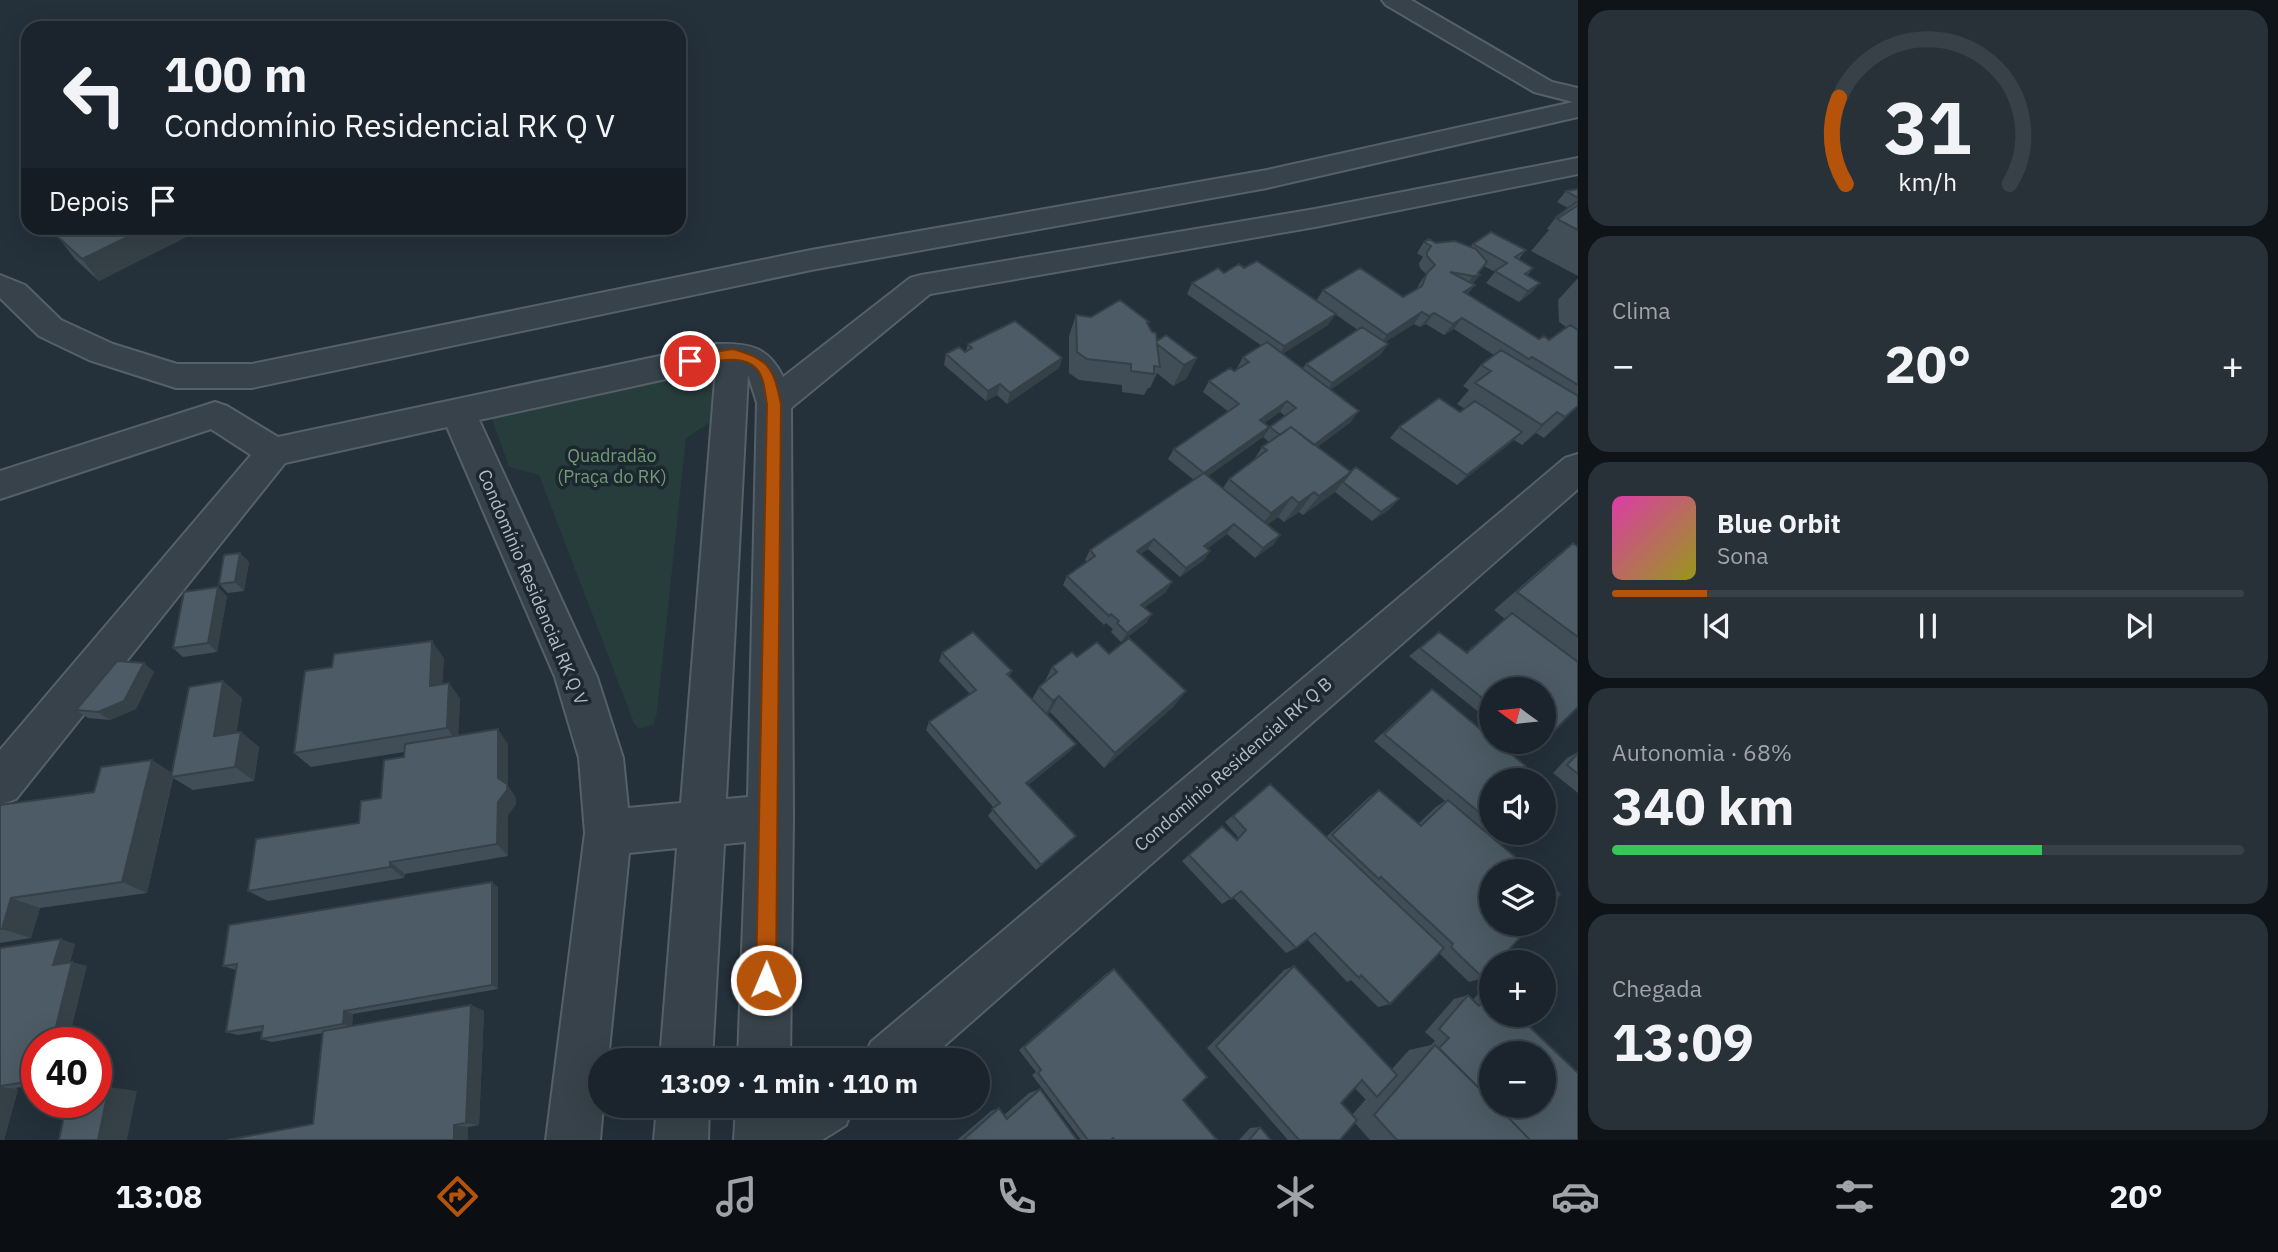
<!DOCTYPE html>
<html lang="pt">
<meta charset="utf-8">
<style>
:root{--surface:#1b242c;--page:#283038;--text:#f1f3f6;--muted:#a0a4a9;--line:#394148;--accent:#b45309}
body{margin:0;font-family:"IBM Plex Sans",sans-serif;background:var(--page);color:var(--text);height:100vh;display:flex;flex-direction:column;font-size:26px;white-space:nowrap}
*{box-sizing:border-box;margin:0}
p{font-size:23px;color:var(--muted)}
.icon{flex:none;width:38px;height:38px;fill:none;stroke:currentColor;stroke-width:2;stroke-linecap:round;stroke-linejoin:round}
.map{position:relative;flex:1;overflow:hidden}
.details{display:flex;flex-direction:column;gap:10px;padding:10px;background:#0f1418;width:700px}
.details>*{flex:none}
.top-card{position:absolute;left:21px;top:21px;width:665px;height:214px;border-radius:21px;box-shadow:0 7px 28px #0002,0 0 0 2px var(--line);background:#1b242c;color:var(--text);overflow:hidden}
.needle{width:46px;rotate:285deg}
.tools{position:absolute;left:1479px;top:677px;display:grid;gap:14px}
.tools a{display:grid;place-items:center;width:77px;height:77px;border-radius:50%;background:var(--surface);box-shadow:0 7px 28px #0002,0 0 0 2px var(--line);font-size:35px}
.speed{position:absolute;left:21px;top:1027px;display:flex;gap:14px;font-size:35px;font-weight:700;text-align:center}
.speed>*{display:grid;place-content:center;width:91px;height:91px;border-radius:50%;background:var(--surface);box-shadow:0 7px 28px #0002,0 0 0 2px var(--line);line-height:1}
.speed .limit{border:10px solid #d22;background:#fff;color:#111}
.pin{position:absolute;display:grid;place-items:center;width:60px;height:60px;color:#fff;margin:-30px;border:4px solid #fff;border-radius:50%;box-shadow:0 2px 7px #0007}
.me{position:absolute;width:77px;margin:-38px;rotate:1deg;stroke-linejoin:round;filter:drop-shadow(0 0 5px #0008)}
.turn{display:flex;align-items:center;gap:24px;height:147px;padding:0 28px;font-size:32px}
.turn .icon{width:91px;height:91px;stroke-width:2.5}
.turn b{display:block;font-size:49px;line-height:60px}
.then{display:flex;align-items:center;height:66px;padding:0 28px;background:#0003;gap:14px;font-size:26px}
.big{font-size:52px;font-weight:700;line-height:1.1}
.details .card{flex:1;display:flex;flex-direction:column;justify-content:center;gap:10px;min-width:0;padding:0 24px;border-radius:21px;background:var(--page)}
.details .dial{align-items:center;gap:0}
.dial svg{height:182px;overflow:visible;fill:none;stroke:var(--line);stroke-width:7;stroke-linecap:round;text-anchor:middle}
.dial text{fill:var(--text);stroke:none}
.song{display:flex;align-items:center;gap:21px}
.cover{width:84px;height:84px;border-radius:10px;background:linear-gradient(135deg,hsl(320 70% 55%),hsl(60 70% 35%))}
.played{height:7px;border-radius:4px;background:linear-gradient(90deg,var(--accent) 15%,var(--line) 15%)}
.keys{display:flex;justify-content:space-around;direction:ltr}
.heat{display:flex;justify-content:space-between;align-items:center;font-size:38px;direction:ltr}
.charge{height:10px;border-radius:5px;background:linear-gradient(90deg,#34c759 68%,var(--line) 0)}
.trip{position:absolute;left:588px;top:1048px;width:402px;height:70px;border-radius:35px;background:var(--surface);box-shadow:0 7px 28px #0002,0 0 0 2px var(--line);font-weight:700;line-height:70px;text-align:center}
.dock{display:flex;height:112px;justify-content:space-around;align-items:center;background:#0b0e12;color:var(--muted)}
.dock .icon{width:49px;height:49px}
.dock .selected{color:var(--accent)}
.dock b{font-size:32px;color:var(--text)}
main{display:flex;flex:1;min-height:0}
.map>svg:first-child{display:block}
.green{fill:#273d3c}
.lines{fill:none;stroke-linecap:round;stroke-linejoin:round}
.minor-casing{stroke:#566068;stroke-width:4}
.minor{fill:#37424a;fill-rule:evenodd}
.wall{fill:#414e57;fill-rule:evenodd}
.shaded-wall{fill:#354047}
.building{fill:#4c5b65;stroke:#354047;stroke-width:2}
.route{fill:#b45309;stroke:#753606;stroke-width:2}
.labels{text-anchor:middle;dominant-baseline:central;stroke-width:7;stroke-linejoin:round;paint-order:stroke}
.park-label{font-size:18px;fill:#729a77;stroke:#1d272f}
.street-label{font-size:18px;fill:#b3bdc6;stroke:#1d272f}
</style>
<main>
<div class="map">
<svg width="1578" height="1140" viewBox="0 0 1578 1140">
<rect width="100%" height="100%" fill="#24303a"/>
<path class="green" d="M700,371L717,376L718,417L686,438L657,712L654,724L639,729L634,723L539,475L509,467L492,419Z"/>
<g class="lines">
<defs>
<path id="minor" d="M1382,0H1411L1552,82L1578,88V117L1267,188L811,270L252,388H176L89,360L39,336L0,298V275L25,285L61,320L113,344L177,364H252L811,250L1267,170L1573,102L1534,92L1386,5Z
M1578,158V174L1315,227L930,294L791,408L793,818L790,1060H738L746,842L724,844L712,1060H660L677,848L629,853L608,1060H600V1106H603L600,1140H546L585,833L579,758L555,677L447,427L285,463L16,799L0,805V750L251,455L211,429L0,499V471L215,402L227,406L278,437L716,344C748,343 768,346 783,377L910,278L921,275L1315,209ZM716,368L681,803L628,808L623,758L597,677L479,420ZM748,375L757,403L748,797L726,799Z
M1578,454V489L928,1060H863L871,1042L1565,458Z
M657,1106H709L708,1140H654Z
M736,1106H853L846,1125L822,1140H734Z"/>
</defs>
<use href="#minor" class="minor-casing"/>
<use href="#minor" class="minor"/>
</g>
<path class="wall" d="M1578,189V276L1531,251L1549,230L1547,229L1556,217L1568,208L1557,202L1566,191Z
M194,233L99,281L75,259L58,237Z
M1424,242L1470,247L1473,244L1526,250L1519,259L1533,268L1527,276L1540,283L1530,294L1519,302L1486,283L1495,272L1484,266L1478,274L1473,284L1475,285L1467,295L1539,339L1549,340L1566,327L1559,322L1558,300L1577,279H1578V406L1544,438L1536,433L1522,445L1514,440L1457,485L1390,438L1399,427L1460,412L1465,409L1457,404L1469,390L1463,386L1481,365L1494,355L1454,329L1444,335L1426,324L1420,327L1414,324L1385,342L1388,344L1380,355L1330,390L1351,422L1317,447L1390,509L1372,521L1335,492L1303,515L1299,512L1284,522L1278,517L1267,525L1280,535L1273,545L1255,558L1227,534L1208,548L1210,551L1204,560L1180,577L1148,549L1141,554L1166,592L1144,608L1152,614L1146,623L1121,642L1111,632L1113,629L1106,623L1104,625L1063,585L1067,576L1087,562L1085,560L1090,550L1194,480L1168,459L1174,449L1229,412L1203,392L1209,381L1238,369L1237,368L1243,357L1262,346L1187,294L1192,283L1244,268L1316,301L1323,290L1403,297L1417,289L1419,284L1426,274L1420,268L1419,263L1423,257L1417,253ZM1335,314L1358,330L1306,364L1302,369L1282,354L1328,325ZM1280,412L1285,416L1270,427L1263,437L1269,442L1262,447L1253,461L1229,479L1223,488L1208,476L1263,437L1264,423Z
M1076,315L1148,324L1157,341L1197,358L1186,379L1173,386L1157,373L1150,388H1148L1144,395L1122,392V385L1079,380L1069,373V336Z
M968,344L1062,358L1059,368L1007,404L997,395L986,401L944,365L946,354L965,352L966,351Z
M1573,543L1578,547V707L1491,690V722L1409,656L1439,632L1466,652L1505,619L1494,610L1549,562Z
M240,553L249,562L244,591L228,593L219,584Z
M227,596L217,652L183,657L173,648Z
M942,653L1012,671L1009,676L1032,699L1039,687L1044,683L1052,667L1077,657L1109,654L1186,691L1173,707L1104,768L1050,712L1047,715L1076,744L1070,751L1028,785L1076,836L1070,842L1036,870L988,816L994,808L926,730L929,722L970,694L939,661Z
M444,658L442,684L449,683L460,699L458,735L508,744V786L516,798V804L508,815V856L405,874L404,878L268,901L248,891L359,823L381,798L404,757V752L311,767L294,753Z
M144,663L154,672L136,709L110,720L88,718L76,710Z
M223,681L242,698L236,732H241L259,747L254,781L193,790L173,778L147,893L40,908L31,938L0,943V805L94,792L152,760L172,773Z
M1432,689L1491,780V833H1501L1492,837L1483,978L1469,982L1439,953L1390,1004L1378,1007L1351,980L1347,982L1307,939L1296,948L1286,953L1233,897L1222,904L1182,861L1214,832L1236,839L1238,837L1225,822L1270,784L1326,837L1369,797L1379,790L1418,824L1436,807L1445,801L1374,741L1421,698Z
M1515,742H1543L1527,752Z
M1578,752V793L1553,773L1567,758Z
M498,887V989L353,1014L352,1026L471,1005L484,1011L479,1125L468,1127V1140H227L313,1124L323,1033L272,1042L261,1039L262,1031L238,1035L226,1032L236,970L223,966Z
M75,944L70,962L87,966L37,1043V1085L15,1088L18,1089L4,1140H0V948Z
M1294,966L1392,1069L1409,1050L1431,1045L1435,1041L1425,1032L1454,999L1468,995L1473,1000L1478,994L1491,991L1578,1140H1370L1355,1123L1340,1140H1288L1207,1048L1284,970ZM1355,1088L1365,1099H1366L1352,1115L1341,1103Z
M1114,969L1183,1100L1217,1140H1081L1032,1075L1036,1072L1019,1050L1107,973Z
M1040,1089L1077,1140H957L991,1111L999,1108L1004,1115L1029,1093Z
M1260,1127L1271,1140H1239L1250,1128Z"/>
<path class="shaded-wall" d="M146,228H191L194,233L99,281L82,259Z
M1480,275L1471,286L1464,288L1473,276Z
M1540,283L1530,294L1519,302L1528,291Z
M1475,285L1466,296L1464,292Z
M1422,312L1414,324L1379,346L1387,335Z
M1434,313L1426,324L1420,327L1429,316Z
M1336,314L1328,325L1278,357L1284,346Z
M1462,318L1454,329L1444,335L1453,324Z
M1388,344L1380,355L1325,394L1332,383Z
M1062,358L1059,368L1007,404L1010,393Z
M1197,358L1186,379L1173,386L1184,365Z
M1000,384L997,395L986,401L988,391Z
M1287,401L1280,412L1254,431L1260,420Z
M1578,406L1563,421L1544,438L1565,417Z
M1359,411L1351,422L1296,463L1304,453Z
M1557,412L1536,433L1522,445L1542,425Z
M1269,427L1263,437L1198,483L1204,473Z
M1522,432L1512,442L1457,485L1467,475Z
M1351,472L1335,492L1303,515L1319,496Z
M1314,492L1299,512L1284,522L1299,503Z
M1292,497L1278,517L1257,532L1271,513Z
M1399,499L1390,509L1372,521L1381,512Z
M1234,524L1227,534L1198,555L1204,546Z
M1280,535L1273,545L1255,558L1263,548Z
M1154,539L1148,549L1132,560L1137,551Z
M1210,551L1204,560L1180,577L1186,568Z
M240,553L249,562L244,591L235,582Z
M1172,582L1166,592L1136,614L1141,605Z
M218,587L227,596L217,652L208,643Z
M1152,614L1146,623L1121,642L1127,633Z
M432,641L444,658L441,702L430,686Z
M144,663L154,672L136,709L110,720L98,712Z
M223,681L242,698L234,750L214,736Z
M449,683L460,699L458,743L447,728Z
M1186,691L1173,707L1104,768L1115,753Z
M1059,696L1050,712L1044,717L1053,701Z
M498,729L508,744V786L516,798V804L508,815V856L497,844Z
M241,732L259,747L254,781L235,767Z
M1076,744L1070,751L1022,790L1026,783Z
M152,760L173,774L147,893L122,882Z
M1076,836L1070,842L1036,870L1041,865Z
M390,862L405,874L404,878L390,867Z
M492,882L498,887V989L492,985Z
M11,898L40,908L31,938L2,929Z
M61,939L75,944L67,970L53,965Z
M72,962L87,966L68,1043H52Z
M471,1005L484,1011L479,1125L466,1123Z
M344,1011L353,1014L352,1027L343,1024Z
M36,1068H37V1081H33Z
M0,1087L18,1089L4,1140H0Z
M109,1087L137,1091L127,1140H98Z
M454,1125L468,1127V1140H454Z"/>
<path class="building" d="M1578,189V198L1566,191Z
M1578,201V205L1558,218L1556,217Z
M1578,205V230L1557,219Z
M77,228H146L82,259L58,237Z
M1491,232L1526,250L1515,257L1533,268L1525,274L1540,283L1528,291L1495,271L1507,263L1473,244Z
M1429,239L1436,243L1455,241L1476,249L1487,262L1478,273L1480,275L1473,276L1450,272L1475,285L1464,292L1539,339L1544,336L1549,340L1570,325L1578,330V385L1532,357L1529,359L1462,318L1453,324L1434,313L1429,316L1422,312L1387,335L1323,290L1360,268L1403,297L1422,286L1427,273L1435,265L1427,256V252L1431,246L1424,242Z
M1257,261L1336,314L1284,346L1192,283L1218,268L1224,273L1239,264L1244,268Z
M1120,300L1149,322L1147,323L1152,332L1156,333L1157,341L1166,335L1197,358L1184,365L1157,344L1160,367L1154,366V374L1131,371V364L1087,359L1077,352L1076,315L1091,317Z
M1015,321L1062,358L1010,393L1000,384L988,391L946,354L959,347L965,352L972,348L968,344Z
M1362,327L1388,344L1332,383L1306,364Z
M1267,342L1359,411L1314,445L1291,427L1280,435L1270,427L1296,408L1287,401L1260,420L1269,427L1204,473L1174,449L1239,404L1209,381L1230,368L1234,371L1249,362L1243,357Z
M1501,350L1578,396V406L1565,417L1557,412L1542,425L1475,383L1491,371L1481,365Z
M1439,398L1460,412L1475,401L1522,432L1467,475L1399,427Z
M1291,427L1351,472L1319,496L1314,492L1299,503L1292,497L1271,513L1229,479L1267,450L1262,447Z
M1356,467L1399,499L1381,512L1343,482L1351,472H1350Z
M1204,473L1280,535L1263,548L1234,524L1204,546L1210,551L1186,568L1154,539L1137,551L1172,582L1141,605L1152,614L1127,633L1117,623L1119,621L1111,614L1109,616L1067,576L1095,556L1090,550Z
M1573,543L1578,547V637L1517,592Z
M240,553L235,582L219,584L224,555Z
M218,587L208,643L173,648L184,592Z
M1512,613L1578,662V707L1544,741V690H1491V705L1420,648L1439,632L1467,653Z
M973,632L1012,671L1007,674L1076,744L1026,783L1076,836L1041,865L992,809L1000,803L929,722L976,690L942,653Z
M1129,638L1186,691L1115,753L1059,696L1053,701L1039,687L1057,672L1052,667L1072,652L1077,657L1097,642L1109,654Z
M432,641L430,686L449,683L447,728L294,753L305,671L332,667L334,654Z
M117,661L144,663L124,701L98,712L76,710Z
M223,681L214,736L241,732L235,767L171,777L189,687Z
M1432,689L1491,738V742H1496L1526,766L1511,780H1491V822L1384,734Z
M498,729V778L507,784V790L498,802L497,844L390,862V867L248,891L256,839L359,823L361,801L381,798L384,760L404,757L405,744Z
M1578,753V774L1567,765Z
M152,760L122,882L11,898L2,929H0V805L94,792L101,767Z
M1270,784L1444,948L1390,1004L1361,975L1359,978L1315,933L1296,948L1241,891L1231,899L1189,855L1222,826L1237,840L1246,830L1233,816Z
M1379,790L1421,826L1448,800L1533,872H1491V924H1532L1498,962H1491V970L1483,978L1451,947L1453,944L1381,877L1379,879L1332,835Z
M1544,880L1560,894L1544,912Z
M492,882V985L344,1011L343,1024L261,1039L263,1026L226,1032L237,964L223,966L229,925Z
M61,939L53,965L72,962L52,1043H37V1068H36L33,1081L0,1086V948Z
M1294,966L1397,1075L1377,1097L1362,1080L1341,1103L1357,1120L1340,1140H1299L1216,1046Z
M1114,969L1207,1077L1183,1100L1217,1140H1115L1113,1138L1111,1140H1088L1038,1073L1041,1070L1024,1047Z
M1491,991V1015H1517L1578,1073V1140H1530L1497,1106H1544V1054H1491V1100L1439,1048L1449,1038L1439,1029L1468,995L1479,1006Z
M471,1005L466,1123L454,1125V1140H227L313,1124L323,1031Z
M1435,1045L1491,1100V1106H1497L1530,1140H1397L1374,1115Z
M109,1087L98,1140H59L64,1116L77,1102H96V1090Z
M1040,1089L1077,1140H963L999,1108L1007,1119Z
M1260,1127L1271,1140H1249Z"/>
<path class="route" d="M733,349C770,360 773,367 781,404L776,980L773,987L766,990L759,987L756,980L767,404C765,395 765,384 761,376C750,350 711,362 690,366L683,361L690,356Z"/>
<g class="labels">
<g class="park-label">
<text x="612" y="455">Quadradão<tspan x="612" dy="21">(Praça do RK)</tspan></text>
</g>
<g class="street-label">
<text transform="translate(533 587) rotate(67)">Condomínio Residencial RK Q V</text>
<text transform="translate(1233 764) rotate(-41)">Condomínio Residencial RK Q B</text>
</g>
</g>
</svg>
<div class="tools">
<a><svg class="needle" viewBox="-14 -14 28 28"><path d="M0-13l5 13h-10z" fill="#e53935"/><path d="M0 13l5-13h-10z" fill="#a0a4a9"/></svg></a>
<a><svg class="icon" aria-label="sound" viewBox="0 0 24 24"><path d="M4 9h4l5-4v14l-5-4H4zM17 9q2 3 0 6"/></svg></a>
<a><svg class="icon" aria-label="layers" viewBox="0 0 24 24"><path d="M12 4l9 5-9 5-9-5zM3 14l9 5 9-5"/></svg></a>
<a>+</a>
<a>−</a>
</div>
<div class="speed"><div class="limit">40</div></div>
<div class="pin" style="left:690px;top:361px;background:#d93025"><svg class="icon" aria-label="arrive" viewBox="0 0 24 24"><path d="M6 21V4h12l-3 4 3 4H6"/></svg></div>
<svg class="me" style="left:766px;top:980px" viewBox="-20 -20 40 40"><circle r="17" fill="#b45309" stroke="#fff" stroke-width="3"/><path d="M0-11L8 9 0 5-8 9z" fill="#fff"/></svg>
<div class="trip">13:09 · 1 min · 110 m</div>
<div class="top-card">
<div class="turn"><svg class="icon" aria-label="left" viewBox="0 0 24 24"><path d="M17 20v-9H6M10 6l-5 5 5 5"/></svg><div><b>100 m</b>Condomínio Residencial RK Q V</div></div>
<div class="then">Depois<svg class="icon" aria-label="arrive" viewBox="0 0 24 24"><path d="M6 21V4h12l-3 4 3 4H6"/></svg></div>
</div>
</div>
<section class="details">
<div class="card dial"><svg viewBox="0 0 100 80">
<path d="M14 69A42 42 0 1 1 86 69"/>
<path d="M14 69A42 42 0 0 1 11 31" stroke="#b45309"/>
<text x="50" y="56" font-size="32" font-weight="700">31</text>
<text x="50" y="72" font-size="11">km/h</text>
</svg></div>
<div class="card"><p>Clima</p>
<div class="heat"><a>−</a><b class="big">20°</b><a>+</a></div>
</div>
<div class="card">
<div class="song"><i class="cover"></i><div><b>Blue Orbit</b><p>Sona</p></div></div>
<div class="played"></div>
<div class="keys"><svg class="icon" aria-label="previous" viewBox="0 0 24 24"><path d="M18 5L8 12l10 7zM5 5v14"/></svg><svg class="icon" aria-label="pause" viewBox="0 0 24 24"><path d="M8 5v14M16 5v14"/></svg><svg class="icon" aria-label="next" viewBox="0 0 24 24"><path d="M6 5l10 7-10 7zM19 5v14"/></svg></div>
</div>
<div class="card"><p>Autonomia · 68%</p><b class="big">340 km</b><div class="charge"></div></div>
<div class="card"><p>Chegada</p><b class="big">13:09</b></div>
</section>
</main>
<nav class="dock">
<b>13:08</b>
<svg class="icon selected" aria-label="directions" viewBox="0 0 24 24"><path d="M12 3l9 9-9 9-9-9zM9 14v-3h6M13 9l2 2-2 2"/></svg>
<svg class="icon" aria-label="music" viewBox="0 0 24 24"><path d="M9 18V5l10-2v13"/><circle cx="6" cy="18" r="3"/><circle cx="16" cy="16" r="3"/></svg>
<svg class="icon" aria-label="phone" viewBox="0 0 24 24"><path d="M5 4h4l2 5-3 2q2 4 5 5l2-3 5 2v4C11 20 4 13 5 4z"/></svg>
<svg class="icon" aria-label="climate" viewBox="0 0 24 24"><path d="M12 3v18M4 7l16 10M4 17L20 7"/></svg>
<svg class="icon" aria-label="car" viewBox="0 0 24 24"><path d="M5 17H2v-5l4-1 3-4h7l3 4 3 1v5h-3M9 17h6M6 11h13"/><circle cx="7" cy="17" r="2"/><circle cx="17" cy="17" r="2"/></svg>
<svg class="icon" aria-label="filters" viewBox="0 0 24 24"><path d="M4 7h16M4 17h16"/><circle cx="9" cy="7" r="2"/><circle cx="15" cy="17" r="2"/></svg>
<b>20°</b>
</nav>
